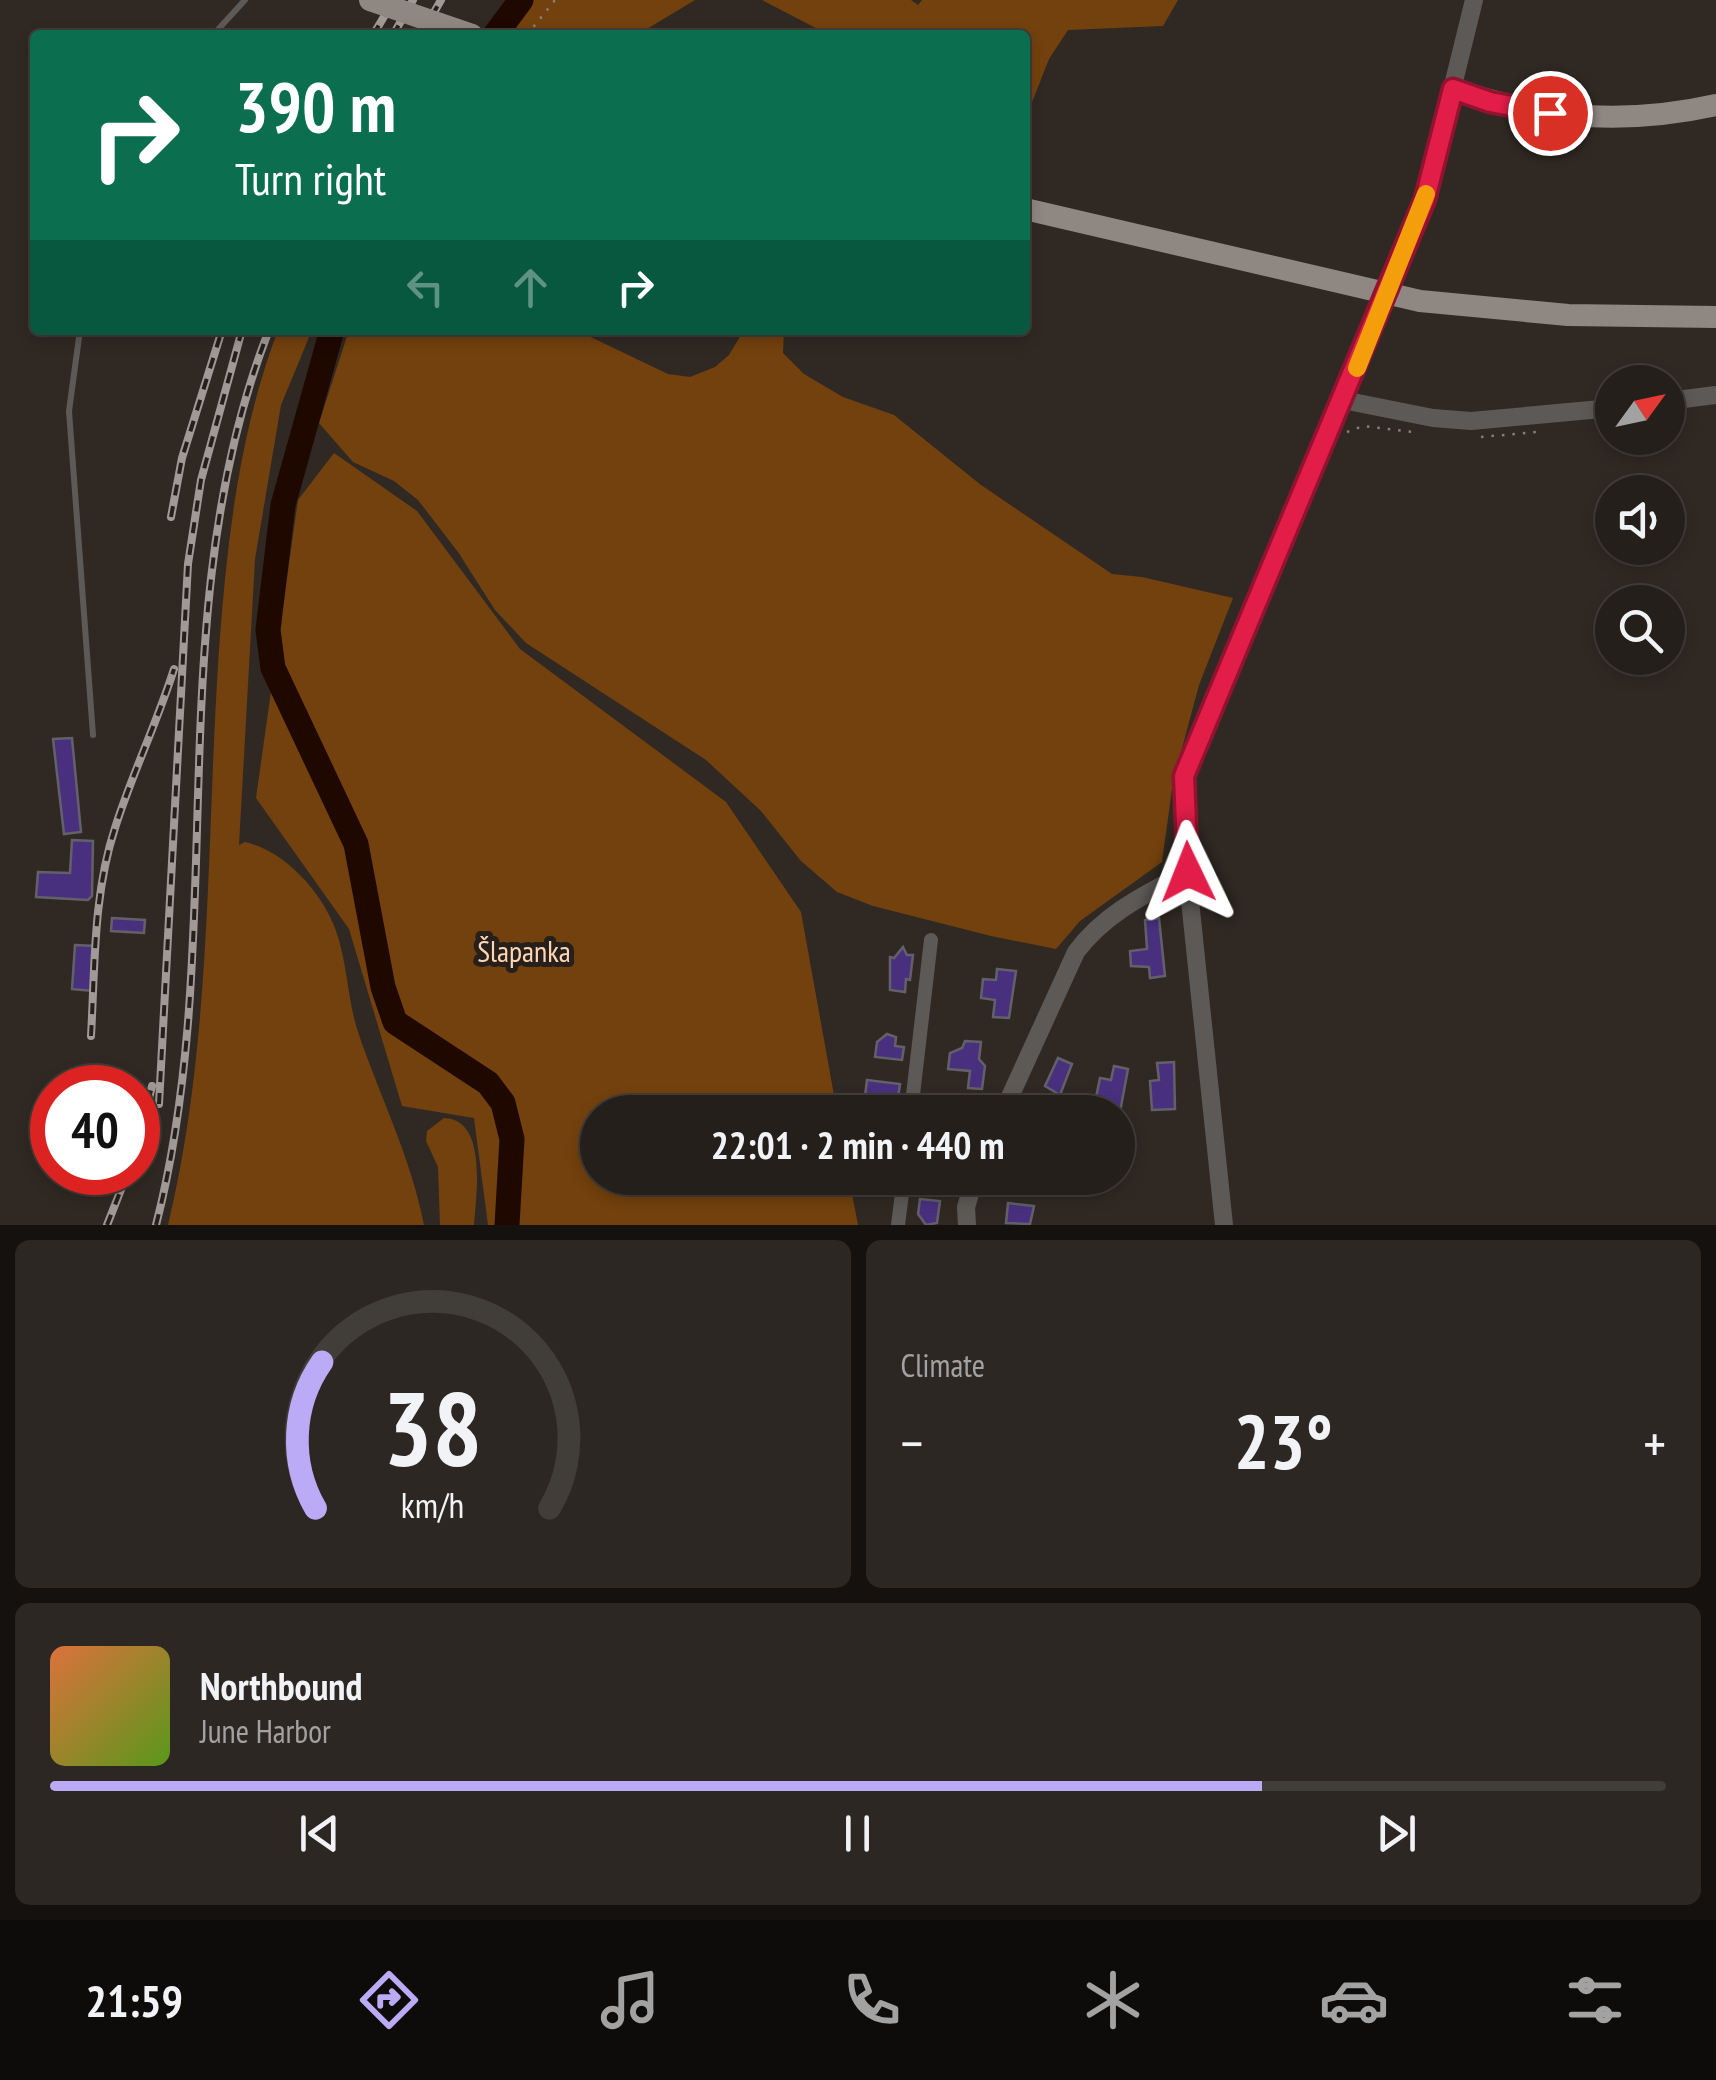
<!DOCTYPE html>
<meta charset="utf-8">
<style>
:root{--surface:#241f1a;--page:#2c2723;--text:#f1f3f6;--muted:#a3a2a2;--line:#413d39;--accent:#bbaaf6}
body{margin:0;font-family:"PT Sans Narrow",sans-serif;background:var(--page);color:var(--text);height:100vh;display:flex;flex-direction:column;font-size:38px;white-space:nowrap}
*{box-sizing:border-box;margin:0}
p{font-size:32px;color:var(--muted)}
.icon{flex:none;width:55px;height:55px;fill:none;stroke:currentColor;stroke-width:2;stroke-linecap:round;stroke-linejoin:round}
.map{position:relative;height:1225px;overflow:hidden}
.drawer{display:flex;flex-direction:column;gap:15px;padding:15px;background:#14110e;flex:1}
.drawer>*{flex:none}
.top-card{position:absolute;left:30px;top:30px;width:1000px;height:305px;border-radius:10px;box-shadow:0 5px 15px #0003,0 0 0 2px var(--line);background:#0b6e4f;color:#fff;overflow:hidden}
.needle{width:65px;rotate:57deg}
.fabs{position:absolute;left:1595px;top:365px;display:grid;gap:20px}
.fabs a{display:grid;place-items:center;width:90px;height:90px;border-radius:50%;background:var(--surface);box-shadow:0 5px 15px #0003,0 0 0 2px var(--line);font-size:50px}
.speed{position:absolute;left:30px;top:1065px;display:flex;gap:20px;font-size:50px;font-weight:700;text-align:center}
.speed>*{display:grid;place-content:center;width:130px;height:130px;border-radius:50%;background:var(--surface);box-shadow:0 5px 15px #0003,0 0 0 2px var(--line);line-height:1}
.speed .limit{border:15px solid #d22;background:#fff;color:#111}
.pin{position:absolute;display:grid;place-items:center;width:85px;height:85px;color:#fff;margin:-42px;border:5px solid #fff;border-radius:50%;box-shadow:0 2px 10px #0007}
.me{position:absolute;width:110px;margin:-55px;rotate:358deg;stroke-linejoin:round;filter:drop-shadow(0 0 8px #0008)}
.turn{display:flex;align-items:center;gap:35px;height:210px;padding:0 40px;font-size:45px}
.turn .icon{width:130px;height:130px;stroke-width:2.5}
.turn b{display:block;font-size:70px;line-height:85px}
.lanes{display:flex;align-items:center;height:95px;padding:0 40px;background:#0003;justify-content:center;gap:50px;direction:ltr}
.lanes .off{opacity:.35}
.big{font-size:75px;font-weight:600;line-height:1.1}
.drawer .tile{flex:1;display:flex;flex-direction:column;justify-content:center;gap:15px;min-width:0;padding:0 35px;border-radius:15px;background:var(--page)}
.drawer .dial{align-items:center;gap:0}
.dial svg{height:260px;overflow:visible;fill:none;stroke:var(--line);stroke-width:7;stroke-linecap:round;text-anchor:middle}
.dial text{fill:var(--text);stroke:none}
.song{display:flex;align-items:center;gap:30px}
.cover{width:120px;height:120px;border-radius:15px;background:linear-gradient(135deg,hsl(20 70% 55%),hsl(90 70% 35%))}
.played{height:10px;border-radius:5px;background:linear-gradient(90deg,var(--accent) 75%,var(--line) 75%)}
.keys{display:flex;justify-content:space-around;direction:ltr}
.heat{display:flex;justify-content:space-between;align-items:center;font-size:55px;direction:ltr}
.drawer .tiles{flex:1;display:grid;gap:15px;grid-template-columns:1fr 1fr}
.tile:last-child{grid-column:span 2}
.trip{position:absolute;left:580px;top:1095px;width:555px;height:100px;border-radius:50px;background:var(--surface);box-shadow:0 5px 15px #0003,0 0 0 2px var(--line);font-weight:600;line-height:100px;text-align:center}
.tabs{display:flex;height:160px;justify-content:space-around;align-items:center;background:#0e0c0a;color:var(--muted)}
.tabs .icon{width:70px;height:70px}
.tabs .active{color:var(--accent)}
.tabs b{font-size:45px;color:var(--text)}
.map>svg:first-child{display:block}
.green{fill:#73410d}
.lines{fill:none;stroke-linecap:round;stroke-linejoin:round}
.river{stroke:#1f0800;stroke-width:25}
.building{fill:#49307f;stroke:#626069;stroke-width:2.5}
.path{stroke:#857f7b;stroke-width:2.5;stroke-dasharray:2.5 8;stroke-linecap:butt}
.service{stroke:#5d5957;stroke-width:6}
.minor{stroke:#5d5957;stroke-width:14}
.tertiary{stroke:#5d5957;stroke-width:18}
.primary{stroke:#8f8882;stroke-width:22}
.rail-casing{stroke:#a09a96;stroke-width:8}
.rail{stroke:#261f1a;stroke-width:4;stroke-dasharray:11;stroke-linecap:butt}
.tertiary-bridge{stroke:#5d5957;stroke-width:18}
.primary-bridge{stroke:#8f8882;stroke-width:22}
.route-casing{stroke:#92132f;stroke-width:25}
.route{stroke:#e11d48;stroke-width:18}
.slow{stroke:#f59e0b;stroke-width:18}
.labels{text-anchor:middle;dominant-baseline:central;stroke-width:10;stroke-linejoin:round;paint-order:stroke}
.park-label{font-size:30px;fill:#fed5b5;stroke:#261f1a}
</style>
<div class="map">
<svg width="1716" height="1225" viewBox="0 0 1716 1225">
<rect width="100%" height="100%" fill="#302923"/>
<path class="green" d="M532,0H695L637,35H508Z
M762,0H911L918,5L922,0H1178L1163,26L1068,30L1049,59L1025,120V35H829Z
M278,330H312L281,405L255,559L239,845L245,842C286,851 326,896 338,937C348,969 348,1004 359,1035C381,1099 411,1158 424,1225H168C213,1038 206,841 219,650C227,541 239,433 278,330Z
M349,330H576L668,374L690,377L715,367L729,355L744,330H784L783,353L804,374L843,397L894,415L981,485L1112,574L1142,577L1233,598L1199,685L1173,782L1162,862L1080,921L1056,949L991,936L873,906L837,892L801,861L761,811L706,760L526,643L495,610L458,552L418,500L394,481L353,462L319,423Z
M334,453L417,511L520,649L726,802L801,912L837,1112H598V1178H849L858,1225H488L474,1118L402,1106L349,929L256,798L298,500Z
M444,1118C488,1119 476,1196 474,1225H440L438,1167L426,1141L427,1131Z"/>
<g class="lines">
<path class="river" d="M495,35L521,0
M332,330L283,505L268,630L273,668L356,844L383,987L395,1022L488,1083L503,1103L512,1139L507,1225"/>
</g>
<path class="building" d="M72,738L81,832L64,834L53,739Z
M72,840L93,841L92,896L88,900L36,897L38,872L70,873Z
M112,918L145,920L144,933L111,931Z
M1159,918L1165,976L1150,978L1149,967L1131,966L1130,951L1147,949L1145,920Z
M75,945L96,946L93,991L72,989Z
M903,947L907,955H913L910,980L906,979L905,992L890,990V957L894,958Z
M997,969L1016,971L1009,1018L993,1017L995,1000L981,998L983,979L996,980Z
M887,1034L896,1037L895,1046L904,1047L902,1060L875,1057L877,1042Z
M965,1041L981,1042L979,1059L985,1066L982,1089L968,1088L970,1071L948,1069L950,1053L962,1048Z
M1058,1058L1072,1064L1060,1095L1045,1086Z
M1174,1062L1175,1109L1152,1110L1150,1081L1159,1080L1157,1063Z
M1114,1066L1128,1069L1120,1112H1093L1100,1078L1111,1080Z
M867,1080L900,1084L896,1112H880L882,1098L865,1096Z
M920,1199L940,1201L937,1223L926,1225L918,1214Z
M1008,1203L1034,1206L1030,1224L1006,1223Z"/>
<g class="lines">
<path class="path" d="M527,35L555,0
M370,335L371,330
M1347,432L1363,426L1413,432
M1481,437L1537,432"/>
<path class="service" d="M213,35L245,0
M80,330L69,411L93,735"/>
<path class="minor" d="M911,1112L931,940
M898,1225L904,1178"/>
<path class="tertiary" d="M1403,254L1425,199L1474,0
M1343,400L1433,418L1471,421L1612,408
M1668,401L1716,395
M1003,1112L1076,952C1105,913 1146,894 1187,872
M967,1225L966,1207L975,1178
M1224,1225L1187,872L1184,776L1370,338"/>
<path class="primary" d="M1453,89C1539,119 1627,125 1716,105
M1025,209L1420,301L1568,315L1716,317"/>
<defs>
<path id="rail" d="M373,35L394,0
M393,35L413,0
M421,35L441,0
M171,517L182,458L222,330
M91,1036C95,967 93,895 115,828C132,774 157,723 174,669
M159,1104L188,564L201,480L242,330
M138,1144L152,1086
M107,1225L128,1172
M156,1225C231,933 157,615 269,330"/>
</defs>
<use href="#rail" class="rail-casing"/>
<use href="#rail" class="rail"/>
<path class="tertiary-bridge" d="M1370,338L1403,254"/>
<path class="primary-bridge" d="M370,0L472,35"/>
</g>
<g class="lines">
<defs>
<path id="route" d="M1188,872L1184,776L1425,199L1453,89L1490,102L1550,113"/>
</defs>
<use href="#route" class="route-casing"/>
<use href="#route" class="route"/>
<path class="slow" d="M1357,368L1426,194"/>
</g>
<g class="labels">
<g class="park-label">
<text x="524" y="950">Šlapanka</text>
</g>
</g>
</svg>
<div class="fabs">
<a><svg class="needle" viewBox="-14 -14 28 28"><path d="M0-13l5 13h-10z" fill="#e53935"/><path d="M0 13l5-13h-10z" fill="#a3a2a2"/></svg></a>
<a><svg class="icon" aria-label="sound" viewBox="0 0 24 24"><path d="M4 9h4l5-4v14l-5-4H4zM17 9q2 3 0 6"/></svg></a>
<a><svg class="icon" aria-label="search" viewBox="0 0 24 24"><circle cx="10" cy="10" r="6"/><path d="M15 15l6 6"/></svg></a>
</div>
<div class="speed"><div class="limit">40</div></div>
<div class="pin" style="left:1550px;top:113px;background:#d93025"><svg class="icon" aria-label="arrive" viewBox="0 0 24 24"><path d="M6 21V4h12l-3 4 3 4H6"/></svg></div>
<svg class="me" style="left:1188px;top:872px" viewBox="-20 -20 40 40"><path d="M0-17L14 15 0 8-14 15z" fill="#e11d48" stroke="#fff" stroke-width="4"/></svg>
<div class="trip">22:01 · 2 min · 440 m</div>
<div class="top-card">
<div class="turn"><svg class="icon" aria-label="right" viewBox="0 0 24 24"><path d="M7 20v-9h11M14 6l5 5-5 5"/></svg><div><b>390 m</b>Turn right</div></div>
<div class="lanes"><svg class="icon off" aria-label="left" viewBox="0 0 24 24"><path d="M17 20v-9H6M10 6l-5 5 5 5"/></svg><svg class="icon off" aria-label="ahead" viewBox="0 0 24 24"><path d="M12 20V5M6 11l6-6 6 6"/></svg><svg class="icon" aria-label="right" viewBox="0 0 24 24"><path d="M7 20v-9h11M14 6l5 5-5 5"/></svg></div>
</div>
</div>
<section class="drawer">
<div class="tiles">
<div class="tile dial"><svg viewBox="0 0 100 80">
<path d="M14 69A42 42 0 1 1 86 69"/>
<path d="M14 69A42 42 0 0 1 16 24" stroke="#bbaaf6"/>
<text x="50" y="56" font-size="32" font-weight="700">38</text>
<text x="50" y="72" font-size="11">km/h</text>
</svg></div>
<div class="tile"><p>Climate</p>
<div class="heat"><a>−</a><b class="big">23°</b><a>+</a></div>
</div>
<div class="tile">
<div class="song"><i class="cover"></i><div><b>Northbound</b><p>June Harbor</p></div></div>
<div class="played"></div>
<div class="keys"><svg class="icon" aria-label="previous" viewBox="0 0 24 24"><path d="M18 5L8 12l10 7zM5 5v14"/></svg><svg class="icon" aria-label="pause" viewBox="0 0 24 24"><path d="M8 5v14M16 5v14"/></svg><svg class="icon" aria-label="next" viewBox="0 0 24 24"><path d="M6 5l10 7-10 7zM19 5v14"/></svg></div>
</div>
</div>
</section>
<nav class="tabs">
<b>21:59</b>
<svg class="icon active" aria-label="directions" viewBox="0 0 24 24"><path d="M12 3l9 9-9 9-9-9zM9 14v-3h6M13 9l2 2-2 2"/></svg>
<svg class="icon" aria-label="music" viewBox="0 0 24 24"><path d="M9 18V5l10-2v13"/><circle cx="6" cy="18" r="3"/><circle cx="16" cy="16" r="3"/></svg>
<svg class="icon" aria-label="phone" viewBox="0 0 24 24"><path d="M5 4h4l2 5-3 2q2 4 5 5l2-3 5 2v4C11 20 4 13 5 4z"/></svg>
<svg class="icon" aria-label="climate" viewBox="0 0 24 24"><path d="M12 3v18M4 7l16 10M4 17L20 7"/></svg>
<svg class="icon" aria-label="car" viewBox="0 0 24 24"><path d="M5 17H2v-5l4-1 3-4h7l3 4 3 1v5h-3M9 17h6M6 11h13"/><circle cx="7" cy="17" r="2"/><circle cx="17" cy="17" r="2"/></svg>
<svg class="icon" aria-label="filters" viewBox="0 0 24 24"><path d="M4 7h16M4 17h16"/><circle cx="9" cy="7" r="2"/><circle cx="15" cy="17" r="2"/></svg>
</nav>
